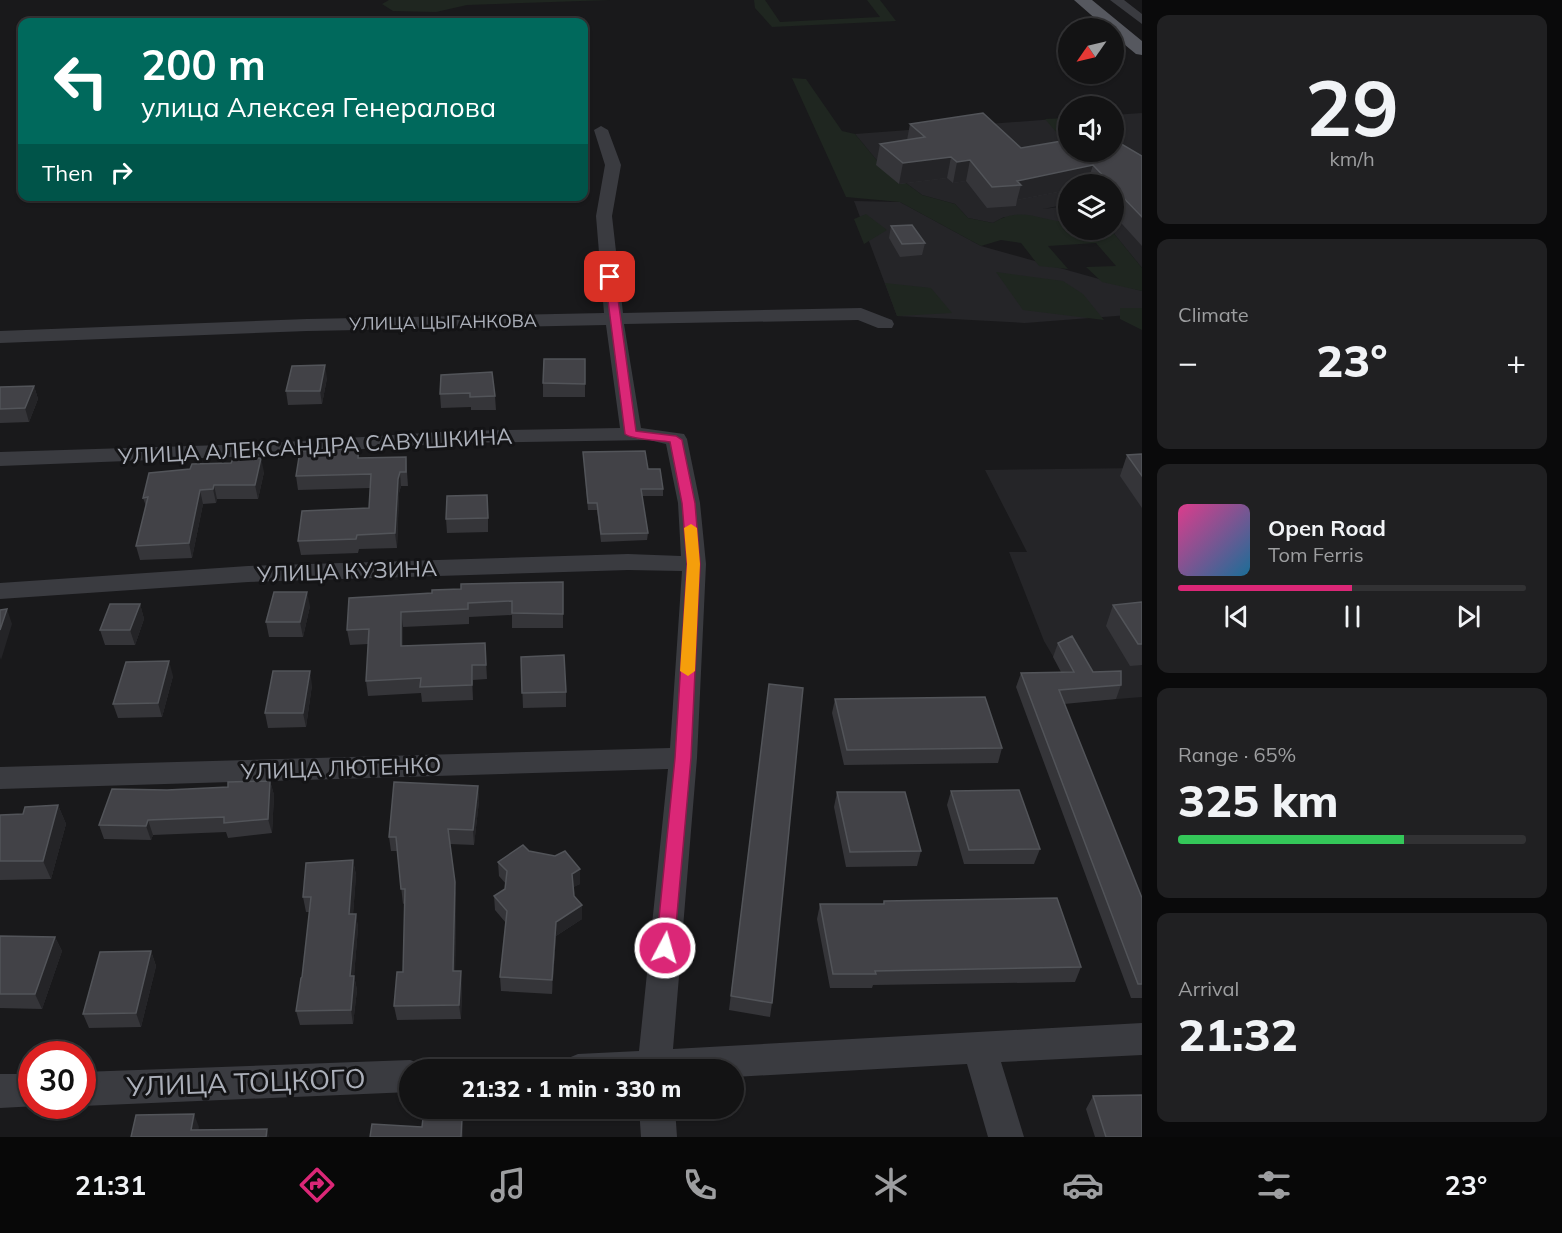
<!DOCTYPE html>
<meta charset="utf-8">
<style>
:root{--surface:#131314;--page:#202022;--text:#f1f3f6;--muted:#9d9ea0;--line:#323234;--accent:#db2777}
body{margin:0;font-family:Mulish,sans-serif;background:var(--page);color:var(--text);height:100vh;display:flex;flex-direction:column;font-size:22px;white-space:nowrap}
*{box-sizing:border-box;margin:0}
p{font-size:20px;color:var(--muted)}
.icon{flex:none;width:33px;height:33px;fill:none;stroke:currentColor;stroke-width:2;stroke-linecap:round;stroke-linejoin:round}
.map{position:relative;flex:1;overflow:hidden}
.details{display:flex;flex-direction:column;gap:15px;padding:15px;background:#0a0a0b;width:420px}
.details>*{flex:none}
.banner{position:absolute;left:18px;top:18px;width:570px;height:183px;border-radius:12px;box-shadow:0 2px 4px #0004,0 0 0 2px var(--line);background:#00695c;color:#fff;overflow:hidden}
.needle{width:39px;rotate:236deg}
.tools{position:absolute;left:1058px;top:18px;display:grid;gap:12px}
.tools a{display:grid;place-items:center;width:66px;height:66px;border-radius:50%;background:var(--surface);box-shadow:0 2px 4px #0004,0 0 0 2px var(--line);font-size:30px}
.speed{position:absolute;left:18px;top:1041px;display:flex;gap:12px;font-size:30px;font-weight:700;text-align:center}
.speed>*{display:grid;place-content:center;width:78px;height:78px;border-radius:50%;background:var(--surface);box-shadow:0 2px 4px #0004,0 0 0 2px var(--line);line-height:1}
.speed .limit{border:9px solid #d22;background:#fff;color:#111}
.pin{position:absolute;display:grid;place-items:center;width:51px;height:51px;color:#fff;margin:-26px;border-radius:12px;box-shadow:0 3px 9px #0006}
.me{position:absolute;width:66px;margin:-33px;rotate:6deg;stroke-linejoin:round;filter:drop-shadow(0 0 4px #0008)}
.turn{display:flex;align-items:center;gap:21px;height:126px;padding:0 24px;font-size:27px}
.turn .icon{width:78px;height:78px;stroke-width:2.5}
.turn b{display:block;font-size:42px;line-height:51px}
.then{display:flex;align-items:center;height:57px;padding:0 24px;background:#0003;gap:12px;font-size:22px}
.big{font-size:45px;font-weight:800;line-height:1.1}
.details .widget{flex:1;display:flex;flex-direction:column;justify-content:center;gap:9px;min-width:0;padding:0 21px;border-radius:12px;background:var(--page)}
.details .dial{align-items:center;gap:0}
.dial b{font-size:78px;line-height:1}
.song{display:flex;align-items:center;gap:18px}
.cover{width:72px;height:72px;border-radius:9px;background:linear-gradient(135deg,hsl(330 70% 55%),hsl(200 70% 35%))}
.played{height:6px;border-radius:3px;background:linear-gradient(90deg,var(--accent) 50%,var(--line) 50%)}
.keys{display:flex;justify-content:space-around;direction:ltr}
.heat{display:flex;justify-content:space-between;align-items:center;font-size:33px;direction:ltr}
.charge{height:9px;border-radius:4px;background:linear-gradient(90deg,#34c759 65%,var(--line) 0)}
.trip{position:absolute;left:399px;top:1059px;width:345px;height:60px;border-radius:30px;background:var(--surface);box-shadow:0 2px 4px #0004,0 0 0 2px var(--line);font-weight:800;line-height:60px;text-align:center}
.menu{display:flex;height:96px;justify-content:space-around;align-items:center;background:#080808;color:var(--muted)}
.menu .icon{width:42px;height:42px}
.menu .active{color:var(--accent)}
.menu b{font-size:27px;color:var(--text)}
main{display:flex;flex:1;min-height:0}
.map>svg:first-child{display:block}
.built{fill:#252528}
.green{fill:#1f2620}
.lines{fill:none;stroke-linecap:round;stroke-linejoin:round}
.street{fill:#3a3b40;fill-rule:evenodd}
.primary{fill:#56585f;fill-rule:evenodd}
.wall{fill:#353539}
.shaded-wall{fill:#242427}
.building{fill:#424247;stroke:#525459;stroke-width:1.5}
.route{fill:#db2777;stroke:#8e194d;stroke-width:1.5}
.slow{fill:#f59e0b}
.labels{text-anchor:middle;dominant-baseline:central;stroke-width:6;stroke-linejoin:round;paint-order:stroke}
.far-street-label{font-size:18px;fill:#acb0ba;stroke:#141416}
.street-label{font-size:22px;fill:#acb0ba;stroke:#141416}
.near-street-label{font-size:27px;fill:#acb0ba;stroke:#141416}
</style>
<main>
<div class="map">
<svg width="1142" height="1137" viewBox="0 0 1142 1137">
<rect width="100%" height="100%" fill="#19191b"/>
<path class="built" d="M1142,113V185L1068,184V204L1043,209L1068,206V222H1065L1004,217L993,223L968,218L955,204L922,195L879,163L855,134L1068,118V152H1113V115Z
M1142,191V268L1111,230H1113V194Z
M854,201L900,202L981,246L1142,291V314L1025,323L897,316Z
M1142,468V697L1080,702L1044,641L1009,552H1027L985,470Z"/>
<path class="green" d="M389,0H610L467,5L436,12L393,11L382,4Z
M754,0H765L780,22L880,17L867,0H880L896,21L772,27L755,8Z
M792,78L806,79L842,131L855,134L879,163L922,195L955,204L968,218L993,223C1023,205 1038,221 1068,222V230H1111L1142,268V291L1102,282L1086,267L1116,266L1096,243L1048,246L1068,269L1039,266L1021,243L1001,240L981,246L900,202L846,197Z
M1068,118V141L1063,140L1045,119Z
M866,214L887,230L864,244L854,219Z
M996,272L1063,281L1083,294L1104,320L1023,310Z
M885,283L931,288L952,313L897,316Z
M1120,308H1142V330L1120,319Z"/>
<g class="lines">
<path class="street" d="M1110,0H1124L1142,14V24Z
M601,126L608,130L621,165L612,216L623,313L861,308L892,320L894,324L892,328H878L858,320L624,324L641,428L684,434L687,439L700,503L706,564L697,758L673,1049L1142,1023V1055L1001,1062L1024,1137H988L967,1064L734,1077V1070H561L566,1059L578,1054L639,1051L668,769L0,789V767L670,748L682,571L628,570L248,582L0,599V583L248,566L628,554L681,556L678,503L666,444L649,440L456,443L254,456L0,466V452L254,444L456,431L620,428L606,325L307,331L0,343V331L307,319L604,313L596,216L605,165L594,130Z
M410,1060L422,1064L424,1070H410V1092L82,1106V1072Z
M0,1074H32V1106H37L0,1108Z
M639,1108H675L677,1137H641Z"/>
<path class="primary" d="M1074,0H1092L1142,41V55L1136,54L1113,35V28H1106Z"/>
</g>
<path class="wall" d="M910,124L1021,148L1142,156V246L1113,214V184H1068V190L1017,200L1016,206L987,208L966,181L953,183L947,178L899,184L876,165L880,144L907,140Z
M891,226L925,243L922,255L900,257L889,238Z
M585,359V397H543V383Z
M441,375L495,396L496,410H471V407L441,408L440,394Z
M327,378L322,404L288,405L286,391Z
M34,386L38,399L29,422L0,423V387Z
M358,448L359,458L406,457L408,486H401L399,493L397,548L359,549L358,553L301,555L298,541L369,508L370,488L298,490L296,476Z
M583,452L648,469L663,489V496H642L648,533L647,540L601,542L597,510H588Z
M1142,454V508L1120,476L1127,455Z
M190,469L264,472L258,499H217L216,503L203,504L192,558L140,560L136,546L146,506L143,498Z
M488,509V532L447,533L446,519Z
M563,582V628H512V615L469,617V624L403,627V646L485,643L487,679L473,680V700L422,702L421,693L368,696L366,681L368,644L350,645L347,630L432,593L461,589Z
M1142,602V665L1130,666L1106,626L1113,605Z
M140,604L144,619L135,645H105L100,630Z
M310,606L303,637H269L266,622Z
M1058,643L1093,672L1121,685L1116,699L1064,704L1142,898V998H1131L1016,687L1021,673L1061,672L1053,657Z
M521,657L566,692V707L523,708Z
M173,676L162,717L118,718L113,704Z
M769,684L772,1003L770,1017L729,1010Z
M312,685L306,727L268,728L265,713Z
M835,699L1002,748L998,763L844,765L832,713Z
M270,781L274,795L272,833L228,838L226,832L153,835L151,840L104,839L99,825L167,790L228,787Z
M478,786L479,801L474,845L450,844L456,897L455,971L462,985L461,1019L397,1020L394,1006L403,972L405,903L403,904L397,851H391L389,837Z
M951,791L1040,849L1034,864H964L947,805Z
M837,792L921,851L917,866L846,867L834,807Z
M58,805L66,824L51,879L0,880V815L23,814Z
M529,851L580,884L573,887L574,896L582,919L556,936L552,994L501,991L500,977L506,923L495,910L494,896L505,889L506,884L499,876L498,862Z
M353,860L356,875L353,914H356L358,928L354,976L357,990L353,1024L300,1025L296,1011L302,977L310,912H306L303,897Z
M884,901L1081,967L1075,982L873,985L872,988H830L817,919L820,904H883Z
M0,936L55,937L62,951L42,1009L0,1008Z
M151,951L156,966L141,1027L89,1028L83,1014Z
M1093,1096L1142,1137H1095L1086,1109Z"/>
<path class="shaded-wall" d="M951,157L947,178L899,184L903,163Z
M970,160L966,181L953,183L957,162Z
M1093,165L1087,184H1068V190L1017,200L1021,185L1017,181Z
M325,365L327,378L322,404L320,391Z
M34,386L38,399L29,422L25,408Z
M261,458L264,472L258,499L255,485Z
M400,472L401,486L399,493L397,548L395,533L398,479Z
M214,485L217,499L216,503L213,489Z
M200,490L203,504L192,558L189,543Z
M307,592L310,606L303,637L300,622Z
M140,604L144,619L135,645L130,630Z
M7,609L12,624L1,660L0,657V630Z
M401,612L403,627V661L401,646Z
M169,661L173,676L162,717L158,703Z
M472,665L473,680V700L472,685Z
M310,671L312,685L306,727L303,713Z
M270,781L274,795L272,833L268,819Z
M478,786L479,801L474,845L473,830Z
M58,805L66,824L51,879L43,861Z
M148,820L153,835L151,840L146,826Z
M353,860L356,875L352,928L349,914Z
M580,869V884L572,888V874Z
M455,882L456,897L455,985L453,971Z
M582,905V919L556,936L552,994V980L556,922Z
M356,914L358,928L354,976L357,990L353,1024L351,1010L350,976Z
M55,937L62,951L42,1009L35,994Z
M151,951L156,966L141,1027L136,1013Z
M461,971L462,985L461,1019L459,1005Z
M194,1114L199,1127L197,1137L191,1130Z
M462,1118L463,1131V1137H461Z
M267,1129L269,1137H266Z"/>
<path class="building" d="M983,113L1021,148L1068,140V152H1113V139L1142,156V217L1113,187V184H1111L1093,165L1017,181L1021,185L992,187L970,160L957,162L951,157L903,163L880,144L925,137L910,124Z
M912,225L925,243L902,244L891,226Z
M544,359H585V384L543,383Z
M325,365L320,391H286L292,366Z
M492,372L495,396L470,397V393L440,394L441,375Z
M34,386L25,408L0,409V387Z
M358,448V458L406,457V472H400L398,479L395,533L357,535L356,539L298,541L302,511L369,508L371,474L296,476L300,451Z
M645,451L648,469H660L663,489H641L648,533L601,534L597,503H588L583,452Z
M1142,454V476L1127,455Z
M261,458L255,485H214L213,489L200,490L189,543L136,546L148,497L143,498L149,473L190,469L192,464L231,463L233,459Z
M487,495L488,518L446,519L447,496Z
M563,582V614L512,613V601L468,603V609L401,612V646L485,643L486,665H472V685L420,687L421,678L366,681L369,629L347,630L349,598L432,593V590L461,589V584Z
M274,592H307L300,622H266Z
M1142,602V644H1138L1113,605Z
M110,604H140L130,630H100Z
M7,609L0,630V610Z
M1072,636L1093,672L1121,671V685L1059,690L1142,898V984H1138L1021,673L1074,672L1058,643Z
M564,655L566,692L522,693L521,657Z
M169,661L158,703L113,704L126,662Z
M273,671H310L303,713H265Z
M769,684L803,688L772,1003L731,996Z
M985,697L1002,748L847,750L835,699Z
M270,781L268,819L224,823V817L148,820L146,826L99,825L112,789L167,790L228,787V782Z
M394,782L478,786L473,830L448,829L455,882L453,971H461L459,1005L394,1006L397,972H403L405,889H401L396,837H389Z
M1019,790L1040,849L969,850L951,791Z
M837,792H905L921,851L850,852Z
M58,805L43,861H0V815L23,814L25,807Z
M523,845L529,851L555,856L565,851L580,869L572,874L574,896L582,905L556,922L552,980L500,977L507,911L494,896L505,889L507,871L498,862Z
M353,860L349,914H356L350,976H354L351,1010L296,1011L301,978L302,977L311,897H303L306,863Z
M1057,898L1081,967L875,971L876,974H833L820,904H884V901Z
M0,936L55,937L35,994H0Z
M151,951L136,1013L83,1014L100,952Z
M1142,1095V1137H1106L1093,1096Z
M194,1114L191,1130L267,1129L266,1137H131L136,1115Z
M423,1118H462L461,1137H370L372,1124L422,1127Z"/>
<path class="route" d="M610,274L615,277L636,431L676,436L682,440L695,503L700,564L691,758L674,948L671,953L665,956L658,953L656,948L675,758L687,564L682,503L670,442C659,440 632,440 625,434L605,277Z"/>
<path class="slow" d="M691,524L697,528L700,564L695,671L688,676L680,671L687,564L684,528Z"/>
<g class="labels">
<g class="far-street-label">
<text transform="translate(443 322) rotate(-1)">УЛИЦА ЦЫГАНКОВА</text>
</g>
<g class="street-label">
<text transform="translate(315 446) rotate(-3)">УЛИЦА АЛЕКСАНДРА САВУШКИНА</text>
<text transform="translate(347 571) rotate(-2)">УЛИЦА КУЗИНА</text>
<text transform="translate(341 768) rotate(-2)">УЛИЦА ЛЮТЕНКО</text>
</g>
<g class="near-street-label">
<text transform="translate(246 1082) rotate(-2)">УЛИЦА ТОЦКОГО</text>
</g>
</g>
</svg>
<div class="tools">
<a><svg class="needle" viewBox="-14 -14 28 28"><path d="M0-13l5 13h-10z" fill="#e53935"/><path d="M0 13l5-13h-10z" fill="#9d9ea0"/></svg></a>
<a><svg class="icon" aria-label="sound" viewBox="0 0 24 24"><path d="M4 9h4l5-4v14l-5-4H4zM17 9q2 3 0 6"/></svg></a>
<a><svg class="icon" aria-label="layers" viewBox="0 0 24 24"><path d="M12 4l9 5-9 5-9-5zM3 14l9 5 9-5"/></svg></a>
</div>
<div class="speed"><div class="limit">30</div></div>
<div class="pin" style="left:610px;top:277px;background:#d93025"><svg class="icon" aria-label="arrive" viewBox="0 0 24 24"><path d="M6 21V4h12l-3 4 3 4H6"/></svg></div>
<svg class="me" style="left:665px;top:948px" viewBox="-20 -20 40 40"><circle r="17" fill="#db2777" stroke="#fff" stroke-width="3"/><path d="M0-11L8 9 0 5-8 9z" fill="#fff"/></svg>
<div class="trip">21:32 · 1 min · 330 m</div>
<div class="banner">
<div class="turn"><svg class="icon" aria-label="left" viewBox="0 0 24 24"><path d="M17 20v-9H6M10 6l-5 5 5 5"/></svg><div><b>200 m</b>улица Алексея Генералова</div></div>
<div class="then">Then<svg class="icon" aria-label="right" viewBox="0 0 24 24"><path d="M7 20v-9h11M14 6l5 5-5 5"/></svg></div>
</div>
</div>
<section class="details">
<div class="widget dial"><b>29</b><p>km/h</p></div>
<div class="widget"><p>Climate</p>
<div class="heat"><a>−</a><b class="big">23°</b><a>+</a></div>
</div>
<div class="widget">
<div class="song"><i class="cover"></i><div><b>Open Road</b><p>Tom Ferris</p></div></div>
<div class="played"></div>
<div class="keys"><svg class="icon" aria-label="previous" viewBox="0 0 24 24"><path d="M18 5L8 12l10 7zM5 5v14"/></svg><svg class="icon" aria-label="pause" viewBox="0 0 24 24"><path d="M8 5v14M16 5v14"/></svg><svg class="icon" aria-label="next" viewBox="0 0 24 24"><path d="M6 5l10 7-10 7zM19 5v14"/></svg></div>
</div>
<div class="widget"><p>Range · 65%</p><b class="big">325 km</b><div class="charge"></div></div>
<div class="widget"><p>Arrival</p><b class="big">21:32</b></div>
</section>
</main>
<nav class="menu">
<b>21:31</b>
<svg class="icon active" aria-label="directions" viewBox="0 0 24 24"><path d="M12 3l9 9-9 9-9-9zM9 14v-3h6M13 9l2 2-2 2"/></svg>
<svg class="icon" aria-label="music" viewBox="0 0 24 24"><path d="M9 18V5l10-2v13"/><circle cx="6" cy="18" r="3"/><circle cx="16" cy="16" r="3"/></svg>
<svg class="icon" aria-label="phone" viewBox="0 0 24 24"><path d="M5 4h4l2 5-3 2q2 4 5 5l2-3 5 2v4C11 20 4 13 5 4z"/></svg>
<svg class="icon" aria-label="climate" viewBox="0 0 24 24"><path d="M12 3v18M4 7l16 10M4 17L20 7"/></svg>
<svg class="icon" aria-label="car" viewBox="0 0 24 24"><path d="M5 17H2v-5l4-1 3-4h7l3 4 3 1v5h-3M9 17h6M6 11h13"/><circle cx="7" cy="17" r="2"/><circle cx="17" cy="17" r="2"/></svg>
<svg class="icon" aria-label="filters" viewBox="0 0 24 24"><path d="M4 7h16M4 17h16"/><circle cx="9" cy="7" r="2"/><circle cx="15" cy="17" r="2"/></svg>
<b>23°</b>
</nav>
